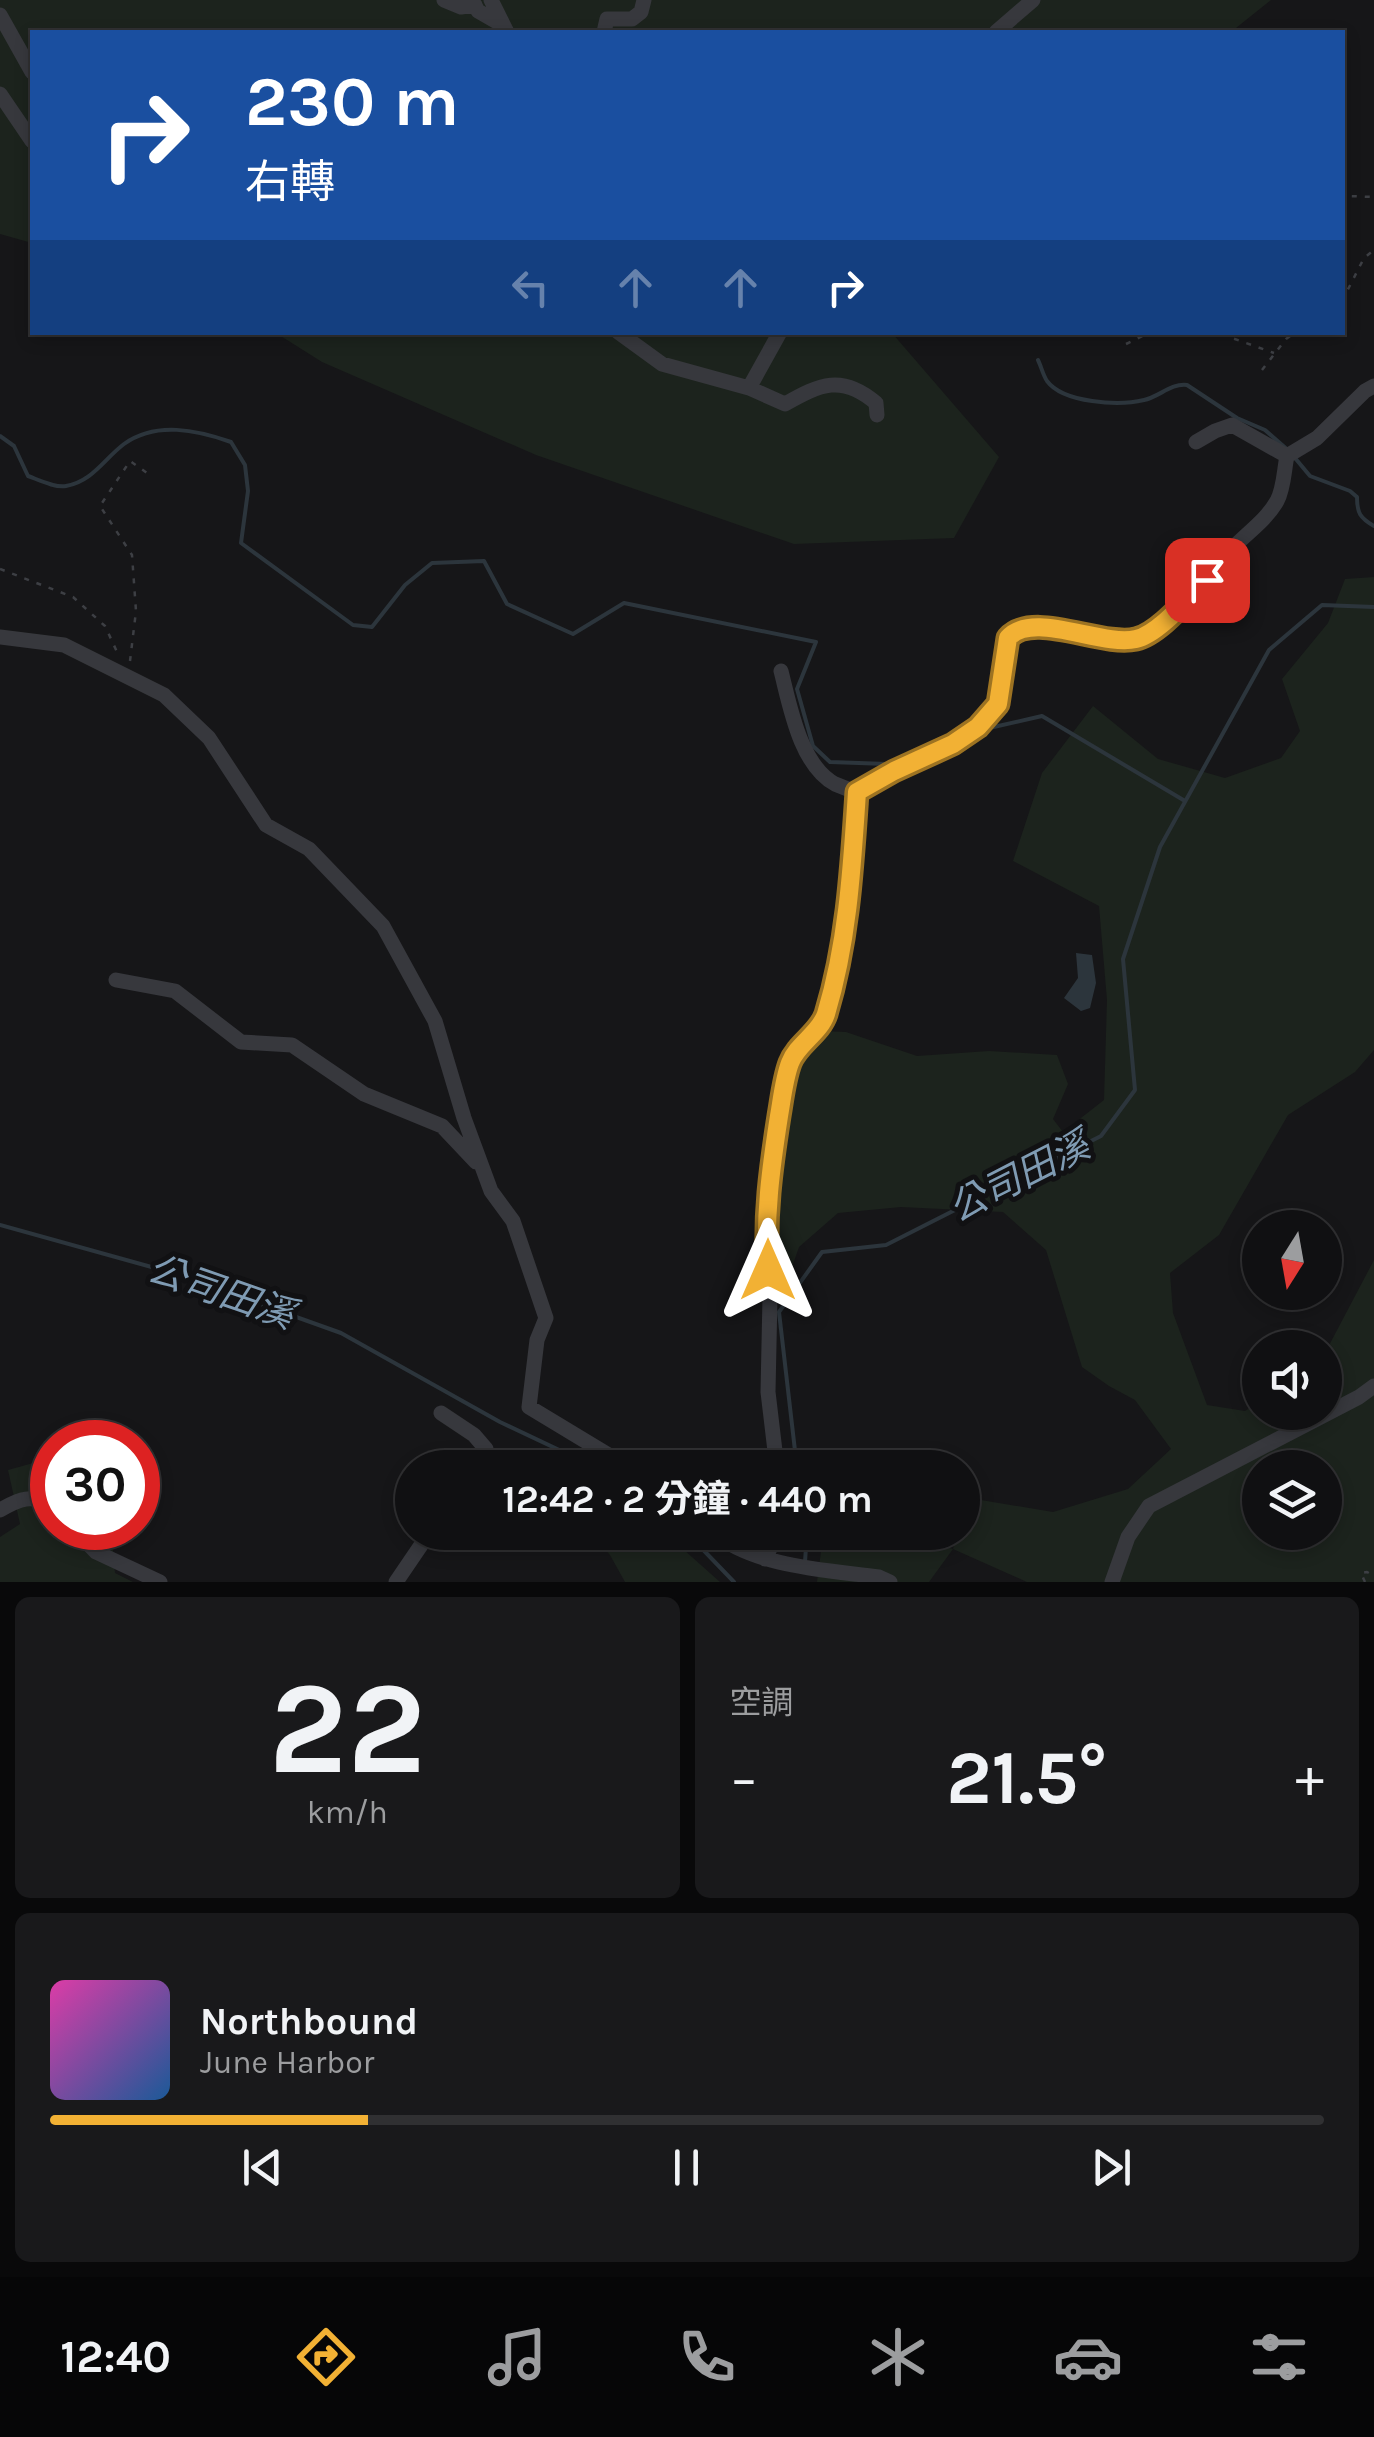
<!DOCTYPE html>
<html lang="zh-TW">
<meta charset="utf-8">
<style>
:root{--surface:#101012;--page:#19191b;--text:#f1f3f6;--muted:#9c9d9f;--line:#303032;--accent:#f2b134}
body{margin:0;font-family:Karla,"Noto Sans TC",sans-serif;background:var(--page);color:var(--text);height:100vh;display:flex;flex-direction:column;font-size:38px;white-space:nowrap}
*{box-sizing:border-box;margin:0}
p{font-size:32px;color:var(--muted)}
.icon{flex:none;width:55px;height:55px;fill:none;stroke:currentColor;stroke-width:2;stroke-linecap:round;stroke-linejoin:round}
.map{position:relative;height:1582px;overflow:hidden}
.panel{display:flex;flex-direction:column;gap:15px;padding:15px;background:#09090a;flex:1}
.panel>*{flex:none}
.hud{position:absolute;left:30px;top:30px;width:1315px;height:305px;border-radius:0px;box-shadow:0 5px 15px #0003,0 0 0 2px var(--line);background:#1a4fa0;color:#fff;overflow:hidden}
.needle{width:65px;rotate:191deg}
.buttons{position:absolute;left:1242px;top:1210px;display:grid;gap:20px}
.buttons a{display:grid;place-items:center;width:100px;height:100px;border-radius:50%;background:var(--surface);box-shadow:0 5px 15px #0003,0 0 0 2px var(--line);font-size:50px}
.speed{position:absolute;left:30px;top:1420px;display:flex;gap:20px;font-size:50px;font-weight:700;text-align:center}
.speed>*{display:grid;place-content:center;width:130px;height:130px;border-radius:50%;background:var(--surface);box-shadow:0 5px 15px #0003,0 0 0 2px var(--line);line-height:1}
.speed .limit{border:15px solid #d22;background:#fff;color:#111}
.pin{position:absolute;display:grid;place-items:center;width:85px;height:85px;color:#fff;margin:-42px;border-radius:20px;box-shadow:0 5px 15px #0006}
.me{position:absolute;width:110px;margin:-55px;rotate:0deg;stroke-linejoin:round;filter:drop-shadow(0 0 8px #0008)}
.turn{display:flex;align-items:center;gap:35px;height:210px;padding:0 50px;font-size:45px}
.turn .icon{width:130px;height:130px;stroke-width:2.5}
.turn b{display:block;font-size:70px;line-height:85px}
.lanes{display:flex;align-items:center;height:95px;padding:0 50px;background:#0003;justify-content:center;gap:50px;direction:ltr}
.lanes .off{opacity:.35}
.big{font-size:75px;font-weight:700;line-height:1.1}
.panel .widget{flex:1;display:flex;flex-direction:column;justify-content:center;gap:15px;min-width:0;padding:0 35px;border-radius:15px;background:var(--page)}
.panel .dial{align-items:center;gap:0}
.dial b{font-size:130px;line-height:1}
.song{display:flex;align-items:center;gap:30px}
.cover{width:120px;height:120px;border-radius:15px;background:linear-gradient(135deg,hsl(320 70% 55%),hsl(210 70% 35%))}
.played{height:10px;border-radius:5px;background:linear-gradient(90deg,var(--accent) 25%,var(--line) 25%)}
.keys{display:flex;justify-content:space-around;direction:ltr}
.heat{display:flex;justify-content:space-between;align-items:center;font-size:55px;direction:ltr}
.panel .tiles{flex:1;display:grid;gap:15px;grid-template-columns:1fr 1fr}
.widget:last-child{grid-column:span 2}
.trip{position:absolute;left:395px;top:1450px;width:585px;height:100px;border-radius:50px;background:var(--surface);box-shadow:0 5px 15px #0003,0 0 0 2px var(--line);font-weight:700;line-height:100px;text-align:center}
.dock{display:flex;height:160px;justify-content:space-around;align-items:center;background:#060607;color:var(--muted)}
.dock .icon{width:70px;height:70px}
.dock .on{color:var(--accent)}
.dock b{font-size:45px;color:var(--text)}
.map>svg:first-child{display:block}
.green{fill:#1c231d;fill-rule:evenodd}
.water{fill:#2c353c}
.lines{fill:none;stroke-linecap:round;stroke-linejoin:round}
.stream{stroke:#2c353c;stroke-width:4}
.path{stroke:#3d3f44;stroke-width:2.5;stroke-dasharray:5 8;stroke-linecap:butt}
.minor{stroke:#37383d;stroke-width:15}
.route-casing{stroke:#9d7322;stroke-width:25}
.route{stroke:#f2b134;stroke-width:18}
.labels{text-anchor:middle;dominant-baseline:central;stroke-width:10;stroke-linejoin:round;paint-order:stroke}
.water-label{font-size:38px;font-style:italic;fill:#7f9bb3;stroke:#111113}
</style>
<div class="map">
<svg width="1374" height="1582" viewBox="0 0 1374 1582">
<rect width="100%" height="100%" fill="#161618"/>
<path class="green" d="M0,0H1271L1231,32H32V243L0,234Z
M276,333H892L999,457L954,538L794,544L536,455L322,362Z
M1374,577V1050L1355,1072L1288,1115L1219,1235L1170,1273L1173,1313L1207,1405L1245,1411L1260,1401V1412H1325V1353L1374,1260V1582H1027L953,1549L929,1582H817L822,1544L875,1533L896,1532L953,1549L958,1533L962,1532L963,1519L969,1498L1053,1512L1128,1489L1171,1449L1135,1400L1109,1386L1082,1367L1046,1250L1003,1212L901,1207L838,1213L799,1247L788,1279H775L772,1266L780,1122L797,1068L821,1031L846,1032L917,1056L989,1051L1057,1055L1068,1084L1053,1119L1063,1132L1104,1100L1107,1000L1099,906L1013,861L1042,773L1093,706L1158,759L1225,778L1281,758L1300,731L1282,679L1328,623L1345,579ZM1260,1468H1325V1532H1260Z
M44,1460L52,1462V1528H111L115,1573L133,1582H0V1537L20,1524L8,1470Z
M591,1533H665L720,1582H625L610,1555Z"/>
<path class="water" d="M1076,953L1092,955L1096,983L1090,1008L1081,1011L1064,998L1078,978Z"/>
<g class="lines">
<path class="stream" d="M1038,360C1041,366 1043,375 1047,381C1063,403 1119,406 1144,400C1159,397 1171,383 1187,385L1237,418L1265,430L1289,451
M0,436L14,446L28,476C39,480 55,488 66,486C93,481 104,459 124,444C156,421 197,430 231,442L245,465L248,491L241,543L353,625L372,627L405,585L432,563L484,561L507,604L573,634L624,603L816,642L797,689L813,746L830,762L887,764L940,739L951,737
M1295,458L1310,476L1350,491L1357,497C1357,513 1360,518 1374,526
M985,729L1042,716L1185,801
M0,1225L173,1273L341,1333L500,1422L574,1457L591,1468
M797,1468L779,1312L822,1252L886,1245L1101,1136L1135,1090L1123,959L1160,847L1269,650L1322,605L1374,607
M686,1532L734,1582
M805,1562L807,1532"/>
<path class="path" d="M1342,203L1348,196L1374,197
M1342,301L1364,258L1374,250
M1223,332L1232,338L1274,353
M1126,344L1151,332
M1262,370L1286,339L1296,332
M0,569L73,597L105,626L118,654
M130,661L136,611L132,555L100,506L130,461L150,475
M1365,1582L1361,1573L1367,1572L1374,1576"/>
<path class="minor" d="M444,0L461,7L475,5
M472,0L478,11L504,26L507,32
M491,0L504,26
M0,15L32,72
M604,32L607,19H632L641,12L644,0
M996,32L1033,0
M0,94L32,141
M618,332L662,364L749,388L785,404C820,384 842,374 876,403L877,415
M749,388L780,332
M1196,442L1215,431L1232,425L1287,456
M0,637L64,645L164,695L209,738L266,825L309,849L383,926L435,1021L464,1118L491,1191L513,1221L546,1318L537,1340L529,1407L630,1468
M781,671C790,706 800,765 835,784C842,787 850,790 857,792
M116,980L175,991L241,1042L292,1045L364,1094L442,1126L476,1162
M441,1413L474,1435L486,1449L474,1468
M777,1468L768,1392L770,1296L766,1243L770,1173L790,1061L824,1020L841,954L849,903L857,792L893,771L953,744L978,727L998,704L1008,638C1033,610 1100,647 1134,640C1163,634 1210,574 1230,551C1245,534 1265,522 1277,501C1284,488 1284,470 1287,456L1317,438L1365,391L1374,386
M0,1510C21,1498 30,1495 52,1504
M73,1528L96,1552L160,1582
M713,1532C754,1567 827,1570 879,1577L890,1582
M765,1559L778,1532
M396,1582L430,1532
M1112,1582L1128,1537L1149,1506L1359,1397L1374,1386"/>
</g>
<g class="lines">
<defs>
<path id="route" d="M768,1270C764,1218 771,1167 779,1116C782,1099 784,1079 790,1063C797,1044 820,1033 826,1014C848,941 852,867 857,792L894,771L953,744L978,727L998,704L1008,638C1033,610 1101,647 1136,639C1159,634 1190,596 1207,580"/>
</defs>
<use href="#route" class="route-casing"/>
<use href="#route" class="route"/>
</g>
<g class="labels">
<g class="water-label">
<text transform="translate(1019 1177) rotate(-27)">公司田溪</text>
<text transform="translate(221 1292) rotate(19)">公司田溪</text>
</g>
</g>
</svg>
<div class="buttons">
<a><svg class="needle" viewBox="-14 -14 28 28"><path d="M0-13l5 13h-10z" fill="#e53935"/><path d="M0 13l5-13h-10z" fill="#9c9d9f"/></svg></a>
<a><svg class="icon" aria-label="sound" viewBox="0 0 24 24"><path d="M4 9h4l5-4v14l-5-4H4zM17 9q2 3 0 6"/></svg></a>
<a><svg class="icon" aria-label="layers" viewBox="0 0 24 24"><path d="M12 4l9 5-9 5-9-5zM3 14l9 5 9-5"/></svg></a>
</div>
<div class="speed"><div class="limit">30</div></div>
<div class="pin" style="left:1207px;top:580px;background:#d93025"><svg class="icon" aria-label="arrive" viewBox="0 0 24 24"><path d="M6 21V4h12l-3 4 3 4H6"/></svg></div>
<svg class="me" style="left:768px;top:1270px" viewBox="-20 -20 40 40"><path d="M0-17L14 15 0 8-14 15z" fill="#f2b134" stroke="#fff" stroke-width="4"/></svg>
<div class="trip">12:42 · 2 分鐘 · 440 m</div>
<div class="hud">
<div class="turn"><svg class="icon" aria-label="right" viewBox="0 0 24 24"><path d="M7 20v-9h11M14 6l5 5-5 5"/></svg><div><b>230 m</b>右轉</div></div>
<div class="lanes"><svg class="icon off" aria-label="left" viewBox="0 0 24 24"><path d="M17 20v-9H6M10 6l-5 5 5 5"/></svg><svg class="icon off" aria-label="ahead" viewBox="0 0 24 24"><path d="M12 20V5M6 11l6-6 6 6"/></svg><svg class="icon off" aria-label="ahead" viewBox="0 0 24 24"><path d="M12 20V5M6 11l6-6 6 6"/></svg><svg class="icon" aria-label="right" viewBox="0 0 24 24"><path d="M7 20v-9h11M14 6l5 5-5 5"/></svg></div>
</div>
</div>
<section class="panel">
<div class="tiles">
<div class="widget dial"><b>22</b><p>km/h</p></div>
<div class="widget"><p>空調</p>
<div class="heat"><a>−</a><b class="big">21.5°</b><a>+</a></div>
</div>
<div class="widget">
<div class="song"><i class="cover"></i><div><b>Northbound</b><p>June Harbor</p></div></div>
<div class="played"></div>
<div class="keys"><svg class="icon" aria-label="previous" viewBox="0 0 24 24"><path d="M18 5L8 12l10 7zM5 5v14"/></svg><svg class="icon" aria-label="pause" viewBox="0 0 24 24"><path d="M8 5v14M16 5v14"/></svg><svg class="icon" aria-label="next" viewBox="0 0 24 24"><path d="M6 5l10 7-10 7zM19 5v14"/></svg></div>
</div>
</div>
</section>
<nav class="dock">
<b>12:40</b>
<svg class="icon on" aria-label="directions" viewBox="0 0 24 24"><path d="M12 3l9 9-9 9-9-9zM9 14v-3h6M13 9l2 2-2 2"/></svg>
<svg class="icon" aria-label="music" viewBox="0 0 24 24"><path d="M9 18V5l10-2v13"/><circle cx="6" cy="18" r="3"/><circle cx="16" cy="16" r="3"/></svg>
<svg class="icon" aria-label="phone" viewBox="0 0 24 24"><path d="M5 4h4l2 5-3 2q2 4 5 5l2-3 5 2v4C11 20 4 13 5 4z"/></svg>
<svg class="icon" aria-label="climate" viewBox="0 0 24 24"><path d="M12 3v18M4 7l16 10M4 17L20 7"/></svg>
<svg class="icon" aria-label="car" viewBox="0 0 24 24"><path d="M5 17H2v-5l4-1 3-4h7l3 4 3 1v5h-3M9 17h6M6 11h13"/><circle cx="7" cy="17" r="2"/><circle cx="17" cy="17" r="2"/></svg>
<svg class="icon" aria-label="filters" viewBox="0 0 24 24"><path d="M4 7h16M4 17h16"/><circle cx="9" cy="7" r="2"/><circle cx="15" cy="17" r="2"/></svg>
</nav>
